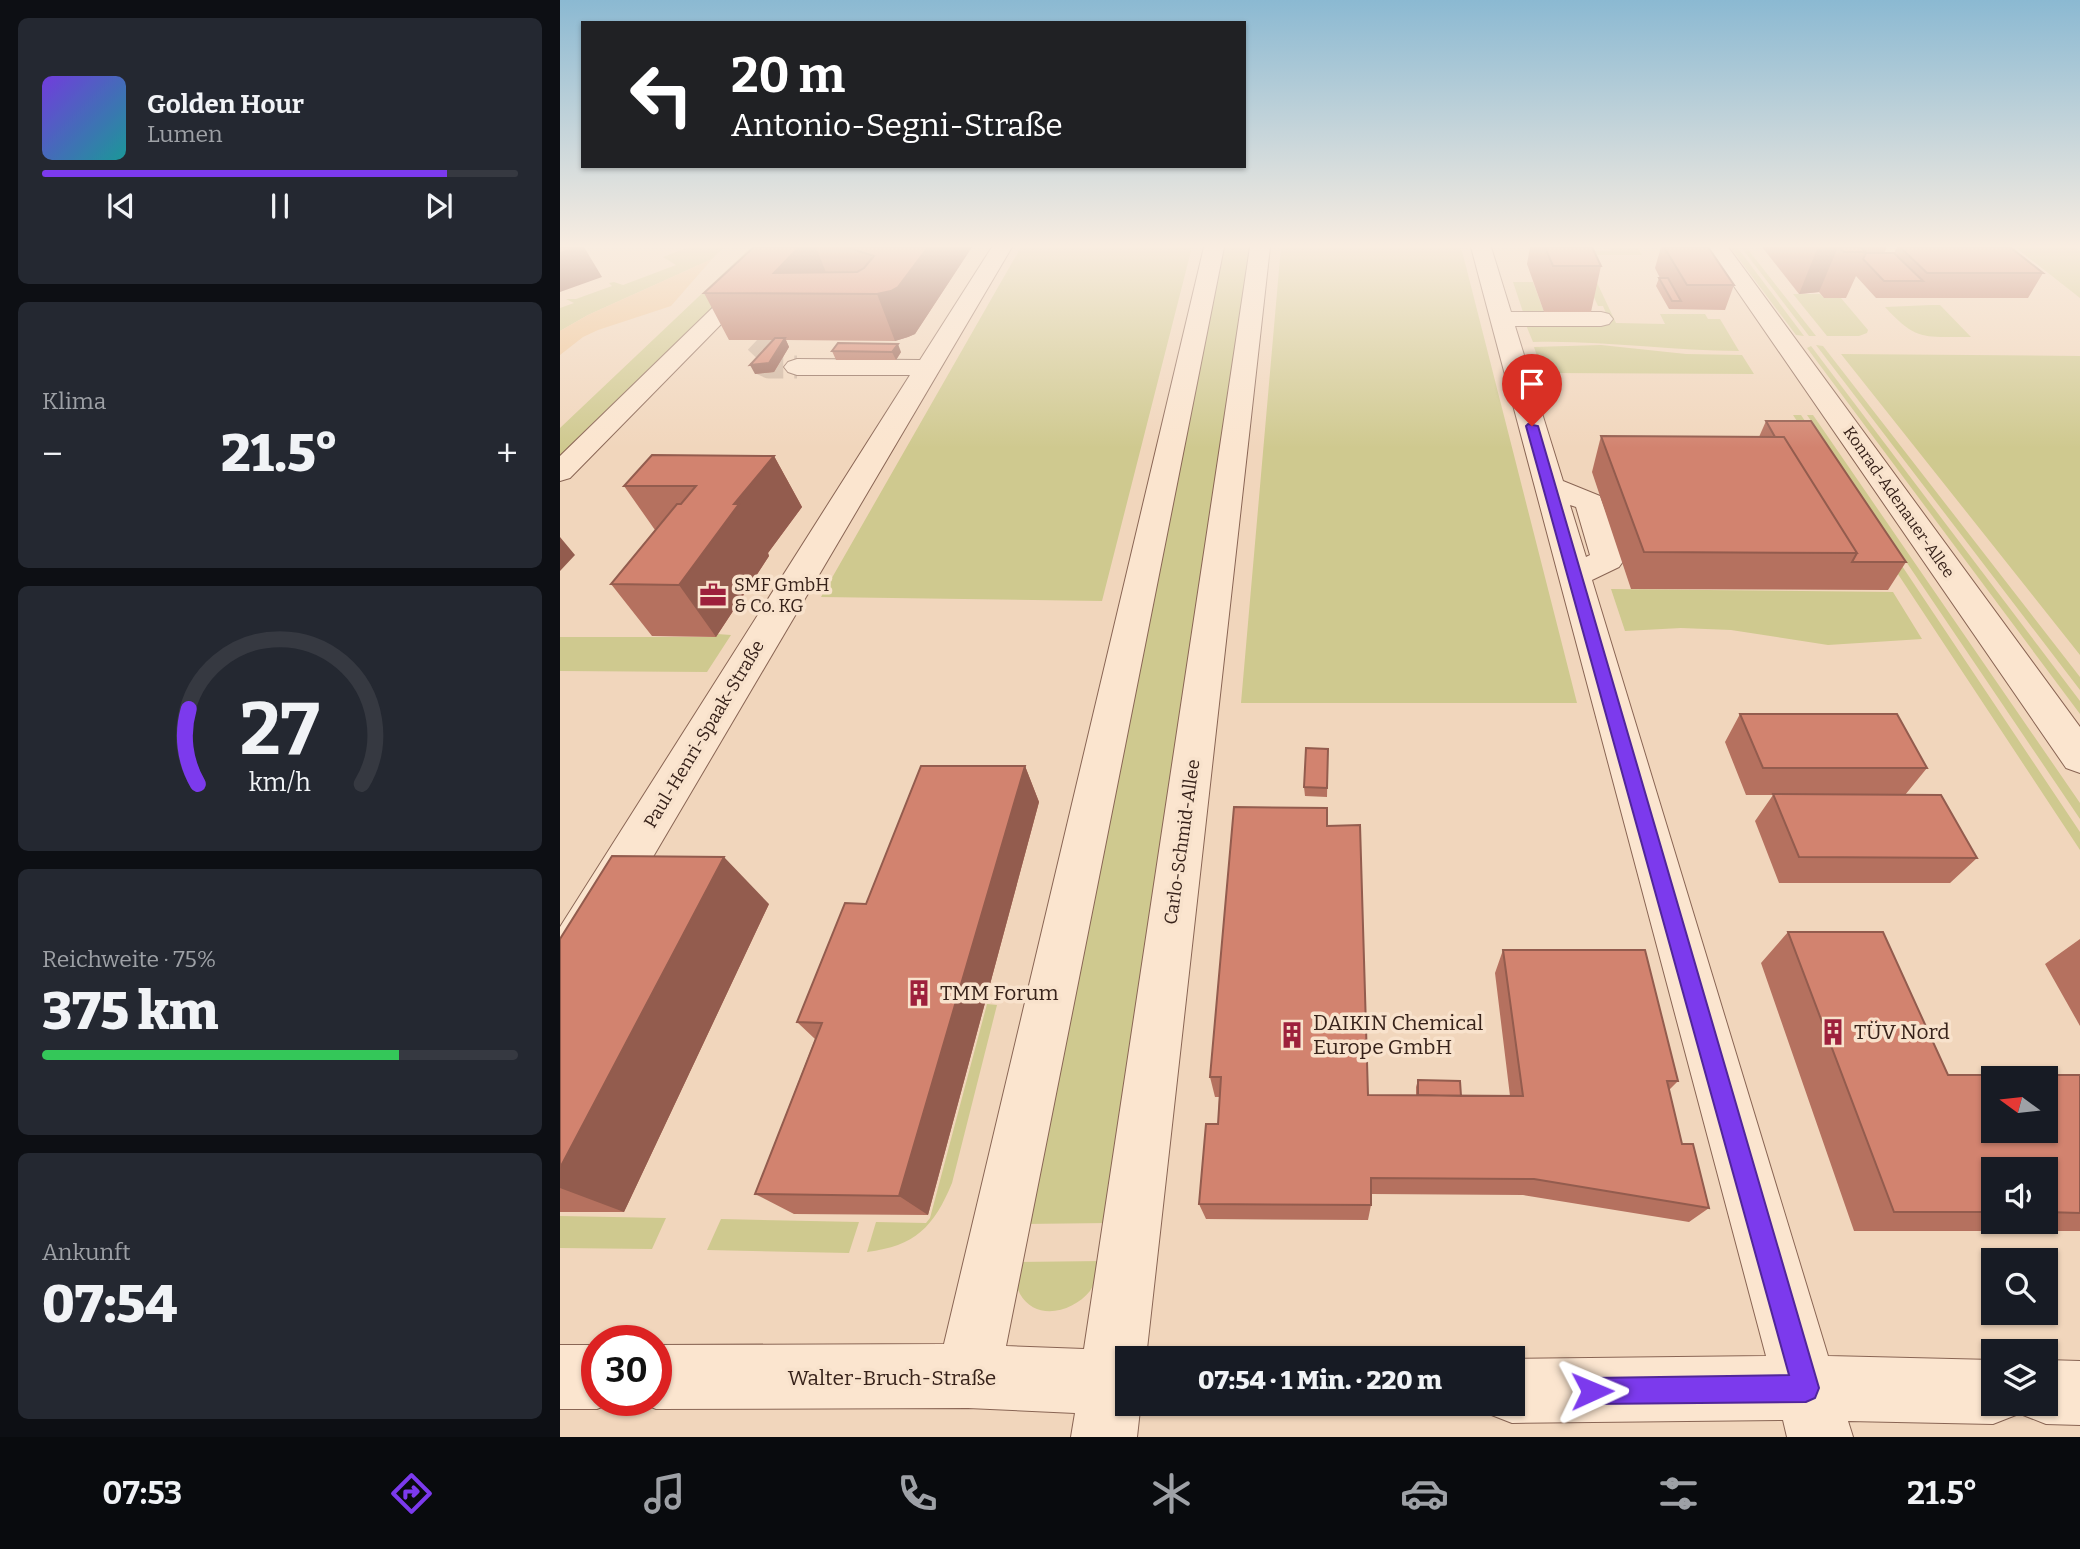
<!DOCTYPE html>
<html lang="de">
<meta charset="utf-8">
<style>
:root{--surface:#171b24;--page:#242831;--text:#f1f3f6;--muted:#9ea1a6;--line:#363941;--accent:#7c3aed}
body{margin:0;font-family:Bitter,serif;background:var(--page);color:var(--text);height:100vh;display:flex;flex-direction:column;font-size:26px;white-space:nowrap}
*{box-sizing:border-box;margin:0}
p{font-size:23px;color:var(--muted)}
.icon{flex:none;width:38px;height:38px;fill:none;stroke:currentColor;stroke-width:2;stroke-linecap:round;stroke-linejoin:round}
.map{position:relative;flex:1;overflow:hidden}
.side{display:flex;flex-direction:column;gap:18px;padding:18px;background:#0d0f14;width:560px}
.side>*{flex:none}
.banner{position:absolute;left:21px;top:21px;width:665px;height:147px;border-radius:0px;box-shadow:0 2px 5px #0004;background:#202124;color:#fff;overflow:hidden}
.needle{width:46px;rotate:285deg}
.buttons{position:absolute;left:1421px;top:1066px;display:grid;gap:14px}
.buttons a{display:grid;place-items:center;width:77px;height:77px;border-radius:0px;background:var(--surface);box-shadow:0 2px 5px #0004;font-size:35px}
.speed{position:absolute;left:21px;top:1325px;display:flex;gap:14px;font-size:35px;font-weight:700;text-align:center}
.speed>*{display:grid;place-content:center;width:91px;height:91px;border-radius:50%;background:var(--surface);box-shadow:0 2px 5px #0004;line-height:1}
.speed .limit{border:10px solid #d22;background:#fff;color:#111}
.pin{position:absolute;display:grid;place-items:center;width:60px;height:60px;color:#fff;margin:-72px -30px;border-radius:50% 50% 50% 0;rotate:-45deg;box-shadow:0 0 7px #0007}
.pin .icon{rotate:45deg}
.me{position:absolute;width:77px;margin:-38px;rotate:89deg;stroke-linejoin:round;filter:drop-shadow(0 0 5px #0008)}
.turn{display:flex;align-items:center;gap:24px;height:147px;padding:0 35px;font-size:32px}
.turn .icon{width:91px;height:91px;stroke-width:2.5}
.turn b{display:block;font-size:49px;line-height:60px}
.big{font-size:52px;font-weight:800;line-height:1.1}
.side .widget{flex:1;display:flex;flex-direction:column;justify-content:center;gap:10px;min-width:0;padding:0 24px;border-radius:10px;background:var(--page)}
.side .dial{align-items:center;gap:0}
.dial svg{height:182px;overflow:visible;fill:none;stroke:var(--line);stroke-width:7;stroke-linecap:round;text-anchor:middle}
.dial text{fill:var(--text);stroke:none}
.song{display:flex;align-items:center;gap:21px}
.cover{width:84px;height:84px;border-radius:10px;background:linear-gradient(135deg,hsl(260 70% 55%),hsl(180 70% 35%))}
.played{height:7px;border-radius:4px;background:linear-gradient(90deg,var(--accent) 85%,var(--line) 85%)}
.keys{display:flex;justify-content:space-around;direction:ltr}
.heat{display:flex;justify-content:space-between;align-items:center;font-size:38px;direction:ltr}
.charge{height:10px;border-radius:5px;background:linear-gradient(90deg,#34c759 75%,var(--line) 0)}
.trip{position:absolute;left:555px;top:1346px;width:410px;height:70px;border-radius:0px;background:var(--surface);box-shadow:0 2px 5px #0004;font-weight:800;line-height:70px;text-align:center}
.dock{display:flex;height:112px;justify-content:space-around;align-items:center;background:#090b0e;color:var(--muted)}
.dock .icon{width:49px;height:49px}
.dock .active{color:var(--accent)}
.dock b{font-size:32px;color:var(--text)}
main{display:flex;flex:1;min-height:0}
.map>svg:first-child{display:block}
.green{fill:#cfc98f}
.sand{fill:#efc596}
.lines{fill:none;stroke-linecap:round;stroke-linejoin:round}
.minor-tunnel{stroke:#ccb29c;stroke-width:23;stroke-dasharray:23 11;stroke-linecap:butt}
.minor-casing{stroke:#896554;stroke-width:2}
.minor{fill:#fbe5cf;fill-rule:evenodd}
.wall{fill:#b5715f;fill-rule:evenodd}
.shaded-wall{fill:#935c4e}
.building{fill:#d2836f;stroke:#935c4e;stroke-width:2;fill-rule:evenodd}
.route{fill:#7c3aed;stroke:#51269a;stroke-width:2}
.labels{text-anchor:middle;dominant-baseline:central;stroke-width:7;stroke-linejoin:round;paint-order:stroke}
.far-street-label{font-size:16px;fill:#37221a;stroke:#f8e2cc}
.poi-label{font-size:18px;fill:#37221a;stroke:#f8e2cc;text-anchor:start}
.street-label{font-size:18px;fill:#37221a;stroke:#f8e2cc}
.near-poi-label{font-size:21px;fill:#37221a;stroke:#f8e2cc;text-anchor:start}
.near-street-label{font-size:21px;fill:#37221a;stroke:#f8e2cc}
</style>
<main>
<section class="side">
<div class="widget">
<div class="song"><i class="cover"></i><div><b>Golden Hour</b><p>Lumen</p></div></div>
<div class="played"></div>
<div class="keys"><svg class="icon" aria-label="previous" viewBox="0 0 24 24"><path d="M18 5L8 12l10 7zM5 5v14"/></svg><svg class="icon" aria-label="pause" viewBox="0 0 24 24"><path d="M8 5v14M16 5v14"/></svg><svg class="icon" aria-label="next" viewBox="0 0 24 24"><path d="M6 5l10 7-10 7zM19 5v14"/></svg></div>
</div>
<div class="widget"><p>Klima</p>
<div class="heat"><a>−</a><b class="big">21.5°</b><a>+</a></div>
</div>
<div class="widget dial"><svg viewBox="0 0 100 80">
<path d="M14 69A42 42 0 1 1 86 69"/>
<path d="M14 69A42 42 0 0 1 10 36" stroke="#7c3aed"/>
<text x="50" y="56" font-size="32" font-weight="700">27</text>
<text x="50" y="72" font-size="11">km/h</text>
</svg></div>
<div class="widget"><p>Reichweite · 75%</p><b class="big">375 km</b><div class="charge"></div></div>
<div class="widget"><p>Ankunft</p><b class="big">07:54</b></div>
</section>
<div class="map">
<svg width="1520" height="1437" viewBox="0 0 1520 1437">
<rect width="100%" height="100%" fill="#f1d6bc"/>
<path class="green" d="M129,247H164L152,259L28,315L0,331V308L14,303L6,299H16L52,286L49,283L54,282L63,285L116,265L103,257Z
M191,247H219L0,463V428Z
M461,247H632L542,601L261,597Z
M661,247H692L549,1223L463,1224Z
M721,247H901L1017,703H681Z
M1049,247L1078,248L1082,255H1024L1056,323L1105,324L1100,314H1145L1148,319H1160L1179,351C1110,351 1042,340 973,342L966,325L1050,323L1043,306H1038L1013,251H1051Z
M1170,247H1177L1244,336L1236,335Z
M1181,247H1186L1256,336H1249Z
M1455,247H1514L1520,251V298Z
M953,282H973L984,312H963Z
M1233,294H1260L1264,298H1281L1308,330L1307,333L1299,336H1267Z
M1371,305H1380L1411,337C1365,336 1358,343 1325,307Z
M1041,345L1126,354L1182,355L1194,374L990,373L998,399H991L974,347Z
M1256,345L1263,346L1520,677V690Z
M1251,346L1520,701V714L1247,348Z
M1281,354L1520,356V655Z
M1233,415H1241L1520,832V850Z
M1247,415H1253L1520,803V819Z
M1051,589L1333,592L1362,639L1268,645L1171,630L1121,628L1065,631Z
M157,634L171,635L147,672L0,671V637H156Z
M427,1004L437,1005L392,1183C374,1227 355,1246 307,1252L316,1222L366,1223L370,1218Z
M0,1216L106,1218L92,1249L0,1248Z
M161,1219L299,1222L289,1253L147,1250Z
M543,1261C539,1271 536,1282 530,1291C513,1312 476,1322 460,1294C455,1285 456,1272 455,1262Z"/>
<path class="sand" d="M152,259L111,306L38,330L23,337L0,355V331L28,315Z"/>
<g class="lines">
<path class="minor-tunnel" d="M212,341L194,360L209,367H237"/>
<defs>
<path id="minor" d="M215,247H237L10,478L0,481V456Z
M432,247H452L17,986L0,993V927L350,375H237L228,372L224,367L228,362L237,359L360,360Z
M644,247H664L446,1346L524,1349L690,247H710L586,1358H567V1404H590L580,1410L577,1437H511L515,1413L408,1408L96,1409L75,1400H96V1345L384,1344Z
M911,247H931L951,312H1041L1049,314L1053,319L1049,324L1041,326H955L1003,481L1040,496L1064,560L1059,567L1032,580L1268,1356L1433,1360V1404H1486V1360L1520,1361V1425L1486,1424L1463,1415L1460,1406L1456,1415L1433,1424L1288,1421L1293,1437H1227L1223,1420L952,1423L929,1414L925,1404H952V1359L1206,1356ZM1010,505L1016,507L1030,555L1026,557Z
M1147,247H1168L1520,727V773L1506,768Z
M0,1345H37V1400H58L37,1409H0Z"/>
</defs>
<use href="#minor" class="minor-casing"/>
<use href="#minor" class="minor"/>
</g>
<path class="wall" d="M194,247H412L355,334L348,337L335,341L226,340L229,347L214,372L195,374L212,340H169L144,293Z
M970,247H1032L1041,266L1031,312H984L967,264Z
M1069,247H1148L1174,285L1165,310L1109,309L1096,286L1099,278H1100L1095,268L1101,247Z
M1202,247H1327L1324,253H1334L1337,247H1450L1483,273L1468,298H1316L1296,276L1286,298H1264L1259,292L1239,294Z
M278,343L341,352L336,360H276L272,351Z
M1206,421L1346,562L1328,590L1071,589L1032,472L1041,436L1199,437Z
M214,456L242,507L208,553L209,556L156,637L92,636L51,584L95,530L64,486Z
M1180,714L1367,768L1345,795L1417,858L1390,883H1219L1195,821L1213,795H1186L1165,742Z
M768,749L767,797L745,796L744,787Z
M465,766L479,802L368,1215L234,1214L195,1194L255,1039L237,1022Z
M767,826L808,1095H856V1087L858,1080L901,1096H950L935,973L943,950L1118,1081L1109,1090L1122,1144L1149,1208L1129,1222L963,1195L811,1194V1205L808,1220L646,1219L639,1204L658,1124L659,1097H655L650,1077Z
M209,904L64,1212H0V939Z
M1228,932L1388,1075H1520V1231H1294L1201,963ZM1433,1169H1486V1222H1433Z
M1520,939V1026L1485,964Z"/>
<path class="shaded-wall" d="M17,247H24L42,277L0,292V253Z
M239,247H256L269,280L214,273Z
M368,247H412L355,334L348,337L335,341L317,294Z
M1278,247L1259,292L1239,294L1257,249Z
M225,338L229,347L214,372L195,374L190,365Z
M338,344L341,352L336,360L332,352Z
M214,456L242,507L208,553L209,556L156,637L119,585L174,504Z
M0,537L15,555L0,571Z
M465,766L479,802L368,1215L339,1196Z
M164,857L209,904L64,1212L0,1188V1168Z"/>
<path class="building" d="M0,247H17L0,253Z
M194,247H239L214,273L297,272L304,268L314,256L286,247H368L338,287L331,291L317,294L144,293Z
M985,247H1032L1041,266H993Z
M1104,247H1148L1174,285H1127Z
M1279,247H1300L1306,252H1284Z
M1340,247H1450L1483,273H1367Z
M1306,253H1334L1363,281H1324L1303,259Z
M1099,278H1108L1121,301H1112Z
M215,338H225L209,363L190,365Z
M278,343L338,344L332,352L272,351Z
M1206,421H1251L1346,562H1292L1297,553L1224,437H1215Z
M1041,436L1224,437L1297,553L1084,552Z
M92,455L214,456L174,504H179L119,585L51,584L117,504H121L136,486H64Z
M1180,714H1337L1367,768H1203Z
M746,748L768,749L767,788L744,787Z
M361,766H465L339,1196L195,1194L262,1023L237,1022L285,903L306,904Z
M1213,794L1381,795L1417,858L1239,857Z
M674,807L767,808V826L800,825L808,1095L963,1096L943,950H1085L1118,1081H1107L1122,1144H1133L1149,1208L974,1179L811,1178V1205L639,1204L646,1124H658L661,1077H650Z
M52,856L164,857L0,1168V939Z
M1228,932H1323L1388,1075H1520V1213L1486,1212V1169H1433V1212H1334ZM1433,1078H1486V1130H1433Z
M858,1080L900,1081L901,1096L858,1095Z"/>
<linearGradient id="sky" x2="0" y2="1"><stop stop-color="#8bb9d2"/><stop offset="0.55" stop-color="#f9ede1"/><stop offset="1" stop-color="#f9ede1" stop-opacity="0"/></linearGradient>
<rect width="1520" height="448" fill="url(#sky)"/>
<path class="route" d="M968,424L978,426L1259,1388L1255,1398L1246,1402L1032,1404L1023,1400L1019,1391L1023,1382L1032,1378L1229,1375L966,426Z"/>
<defs>
<symbol id="office-bare" viewBox="-9 -9 18 18"><path d="M-6-3h4V-5.5h4V-3h4V5H-6ZM-1-4.5V-3h2v-1.5ZM-6 0V1H6V0Z" fill="#9d203c" stroke="#f8e2cc" stroke-width="2.5" paint-order="stroke"/></symbol>
<symbol id="building-bare" viewBox="-9 -9 18 18"><path d="M-4-6H4V6H1V3H-1V6H-4ZM-2.5-4.3h1.7v1.8h-1.7ZM.8-4.3h1.7v1.8H.8ZM-2.5-1h1.7V.8h-1.7ZM.8-1h1.7V.8H.8Z" fill="#9d203c" stroke="#f8e2cc" stroke-width="2.5" paint-order="stroke"/></symbol>
</defs>
<g fill-rule="evenodd">
<use href="#office-bare" x="134" y="576" width="38" height="38"/>
<use href="#building-bare" x="340" y="974" width="38" height="38"/>
<use href="#building-bare" x="1254" y="1013" width="38" height="38"/>
<use href="#building-bare" x="713" y="1016" width="38" height="38"/>
</g>
<g class="labels">
<g class="far-street-label">
<text transform="translate(1339 502) rotate(55)">Konrad-Adenauer-Allee</text>
</g>
<g class="poi-label">
<text x="174" y="585">SMF GmbH<tspan x="174" dy="21">&amp; Co. KG</tspan></text>
</g>
<g class="street-label">
<text transform="translate(144 734) rotate(-59)">Paul-Henri-Spaak-Straße</text>
<text transform="translate(622 842) rotate(-82)">Carlo-Schmid-Allee</text>
</g>
<g class="near-poi-label">
<text x="380" y="993">TMM Forum</text>
<text x="753" y="1023">DAIKIN Chemical<tspan x="753" dy="24">Europe GmbH</tspan></text>
<text x="1294" y="1032">TÜV Nord</text>
</g>
<g class="near-street-label">
<text x="332" y="1378">Walter-Bruch-Straße</text>
</g>
</g>
</svg>
<div class="buttons">
<a><svg class="needle" viewBox="-14 -14 28 28"><path d="M0-13l5 13h-10z" fill="#e53935"/><path d="M0 13l5-13h-10z" fill="#9ea1a6"/></svg></a>
<a><svg class="icon" aria-label="sound" viewBox="0 0 24 24"><path d="M4 9h4l5-4v14l-5-4H4zM17 9q2 3 0 6"/></svg></a>
<a><svg class="icon" aria-label="search" viewBox="0 0 24 24"><circle cx="10" cy="10" r="6"/><path d="M15 15l6 6"/></svg></a>
<a><svg class="icon" aria-label="layers" viewBox="0 0 24 24"><path d="M12 4l9 5-9 5-9-5zM3 14l9 5 9-5"/></svg></a>
</div>
<div class="speed"><div class="limit">30</div></div>
<div class="pin" style="left:972px;top:426px;background:#d93025"><svg class="icon" aria-label="arrive" viewBox="0 0 24 24"><path d="M6 21V4h12l-3 4 3 4H6"/></svg></div>
<svg class="me" style="left:1032px;top:1391px" viewBox="-20 -20 40 40"><path d="M0-17L14 15 0 8-14 15z" fill="#7c3aed" stroke="#fff" stroke-width="4"/></svg>
<div class="trip">07:54 · 1 Min. · 220 m</div>
<div class="banner">
<div class="turn"><svg class="icon" aria-label="left" viewBox="0 0 24 24"><path d="M17 20v-9H6M10 6l-5 5 5 5"/></svg><div><b>20 m</b>Antonio-Segni-Straße</div></div>
</div>
</div>
</main>
<nav class="dock">
<b>07:53</b>
<svg class="icon active" aria-label="directions" viewBox="0 0 24 24"><path d="M12 3l9 9-9 9-9-9zM9 14v-3h6M13 9l2 2-2 2"/></svg>
<svg class="icon" aria-label="music" viewBox="0 0 24 24"><path d="M9 18V5l10-2v13"/><circle cx="6" cy="18" r="3"/><circle cx="16" cy="16" r="3"/></svg>
<svg class="icon" aria-label="phone" viewBox="0 0 24 24"><path d="M5 4h4l2 5-3 2q2 4 5 5l2-3 5 2v4C11 20 4 13 5 4z"/></svg>
<svg class="icon" aria-label="climate" viewBox="0 0 24 24"><path d="M12 3v18M4 7l16 10M4 17L20 7"/></svg>
<svg class="icon" aria-label="car" viewBox="0 0 24 24"><path d="M5 17H2v-5l4-1 3-4h7l3 4 3 1v5h-3M9 17h6M6 11h13"/><circle cx="7" cy="17" r="2"/><circle cx="17" cy="17" r="2"/></svg>
<svg class="icon" aria-label="filters" viewBox="0 0 24 24"><path d="M4 7h16M4 17h16"/><circle cx="9" cy="7" r="2"/><circle cx="15" cy="17" r="2"/></svg>
<b>21.5°</b>
</nav>
